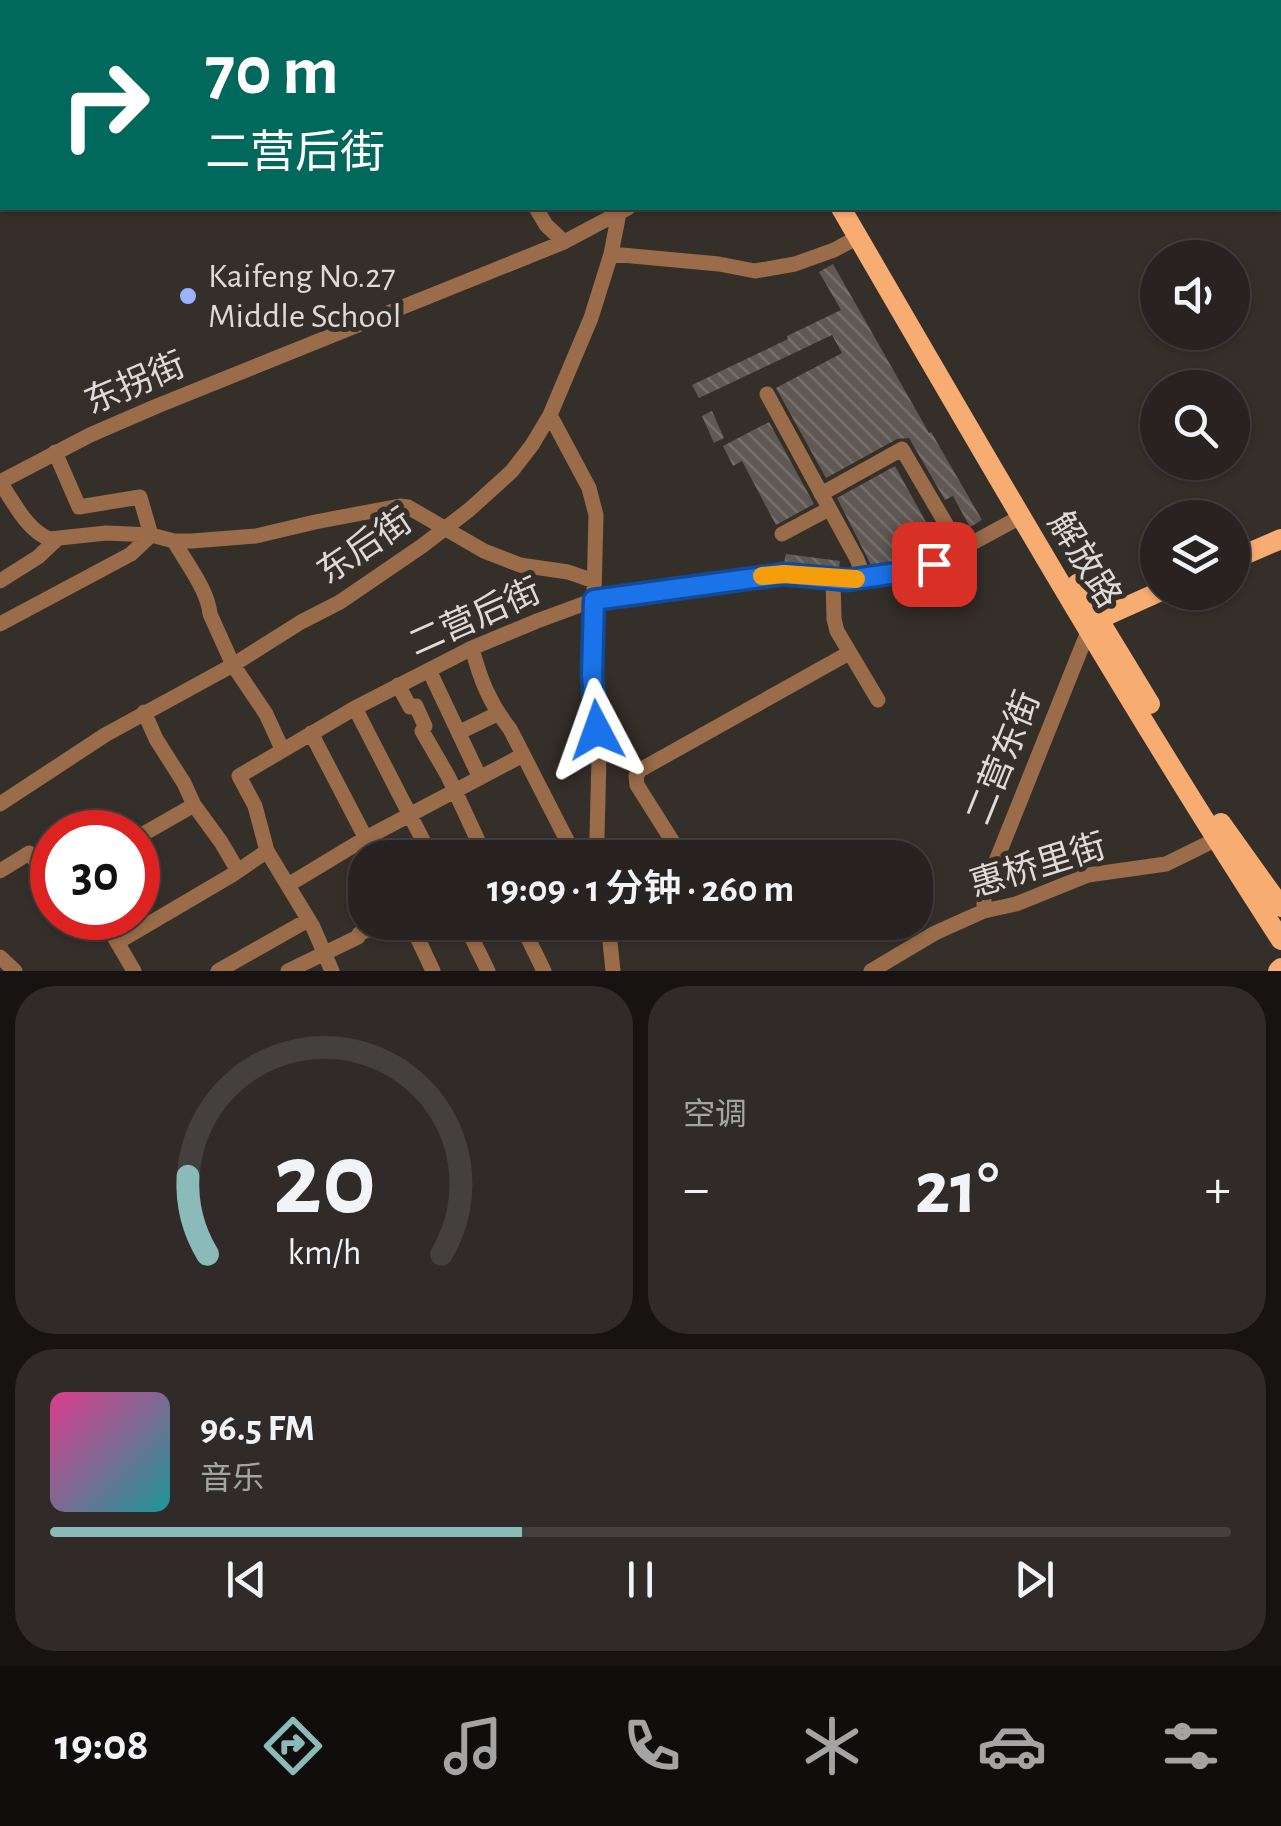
<!DOCTYPE html>
<html lang="zh">
<meta charset="utf-8">
<style>
:root{--surface:#282320;--page:#302b29;--text:#f1f3f6;--muted:#a5a4a5;--line:#44403e;--accent:#8bbbb9}
body{margin:0;font-family:"Alegreya Sans","Noto Sans SC",sans-serif;background:var(--page);color:var(--text);height:100vh;display:flex;flex-direction:column;font-size:38px;white-space:nowrap}
*{box-sizing:border-box;margin:0}
p{font-size:32px;color:var(--muted)}
.icon{flex:none;width:55px;height:55px;fill:none;stroke:currentColor;stroke-width:2;stroke-linecap:round;stroke-linejoin:round}
.map{position:relative;height:971px;overflow:hidden}
.drawer{display:flex;flex-direction:column;gap:15px;padding:15px;background:#161312;flex:1}
.drawer>*{flex:none}
.hud{position:absolute;left:0px;top:0px;width:1282px;height:210px;box-shadow:0 2px 8px #0004,0 0 0 2px var(--line);background:#00695c;color:#fff;overflow:hidden}
.controls{position:absolute;left:1140px;top:240px;display:grid;gap:20px}
.controls a{display:grid;place-items:center;width:110px;height:110px;border-radius:50%;background:var(--surface);box-shadow:0 2px 8px #0004,0 0 0 2px var(--line);font-size:50px}
.speed{position:absolute;left:30px;top:810px;display:flex;gap:20px;font-size:50px;font-weight:700;text-align:center}
.speed>*{display:grid;place-content:center;width:130px;height:130px;border-radius:50%;background:var(--surface);box-shadow:0 2px 8px #0004,0 0 0 2px var(--line);line-height:1}
.speed .limit{border:15px solid #d22;background:#fff;color:#111}
.pin{position:absolute;display:grid;place-items:center;width:85px;height:85px;color:#fff;margin:-42px;border-radius:20px;box-shadow:0 5px 15px #0006}
.me{position:absolute;width:110px;margin:-55px;rotate:356deg;stroke-linejoin:round;filter:drop-shadow(0 0 8px #0008)}
.turn{display:flex;align-items:center;gap:35px;height:210px;padding:0 40px;font-size:45px}
.turn .icon{width:130px;height:130px;stroke-width:2.5}
.turn b{display:block;font-size:70px;line-height:85px}
.big{font-size:75px;font-weight:600;line-height:1.1}
.drawer .card{flex:1;display:flex;flex-direction:column;justify-content:center;gap:15px;min-width:0;padding:0 35px;border-radius:40px;background:var(--page)}
.drawer .dial{align-items:center;gap:0}
.dial svg{height:260px;overflow:visible;fill:none;stroke:var(--line);stroke-width:7;stroke-linecap:round;text-anchor:middle}
.dial text{fill:var(--text);stroke:none}
.song{display:flex;align-items:center;gap:30px}
.cover{width:120px;height:120px;border-radius:15px;background:linear-gradient(135deg,hsl(330 70% 55%),hsl(180 70% 35%))}
.played{height:10px;border-radius:5px;background:linear-gradient(90deg,var(--accent) 40%,var(--line) 40%)}
.keys{display:flex;justify-content:space-around;direction:ltr}
.heat{display:flex;justify-content:space-between;align-items:center;font-size:55px;direction:ltr}
.drawer .tiles{flex:1;display:grid;gap:15px;grid-template-columns:1fr 1fr}
.card:last-child{grid-column:span 2}
.trip{position:absolute;left:348px;top:840px;width:585px;height:100px;border-radius:40px;background:var(--surface);box-shadow:0 2px 8px #0004,0 0 0 2px var(--line);font-weight:600;line-height:100px;text-align:center}
.tab-bar{display:flex;height:160px;justify-content:space-around;align-items:center;background:#100e0d;color:var(--muted)}
.tab-bar .icon{width:70px;height:70px}
.tab-bar .selected{color:var(--accent)}
.tab-bar b{font-size:45px;color:var(--text)}
.map>svg:first-child{display:block}
.building{fill:url(#building-back-hatch)}
.lines{fill:none;stroke-linecap:round;stroke-linejoin:round}
.minor{stroke:#9a6c49;stroke-width:15}
.major{stroke:#f7ac71;stroke-width:20}
.route-casing{stroke:#114b97;stroke-width:25}
.route{stroke:#1a73e8;stroke-width:18}
.slow{stroke:#f59e0b;stroke-width:18}
.poi-dot{fill:#9ab5fd;stroke:#352f2a;stroke-width:4}
.labels{text-anchor:middle;dominant-baseline:central;stroke-width:10;stroke-linejoin:round;paint-order:stroke}
.poi-label{font-size:35px;fill:#dedad7;stroke:#352f2a;text-anchor:start}
.street-label{font-size:35px;fill:#dedad7;stroke:#352f2a}
</style>
<div class="map">
<svg width="1281" height="971" viewBox="0 0 1281 971">
<defs>
<pattern id="building-back-hatch" width="6" height="6" patternUnits="userSpaceOnUse" patternTransform="scale(2.5)"><rect width="6" height="6" fill="#5f5853"/><path d="M-1 5l2 2M0 0l6 6M5-1l2 2" fill="none" stroke="#766f6b"/></pattern>
</defs>
<rect width="100%" height="100%" fill="#352f2a"/>
<path class="building" d="M833,264L929,433L931,432L982,520L970,527L953,496L945,500L909,438L897,439L826,478L776,388L842,353L832,335L699,398L692,385L788,339L787,336L841,310L819,272Z
M712,411L724,438L714,443L702,416Z
M769,422L814,504L776,525L742,461L733,466L723,446Z
M895,466L938,544L907,560L871,565L837,498Z
M786,554L840,561L839,568L784,563Z"/>
<g class="lines">
<path class="minor" d="M421,0L422,2
M543,0L544,2
M236,2L239,0
M985,2L990,0
M0,168L2,166
M536,208L546,225L564,242
M611,254L719,264L755,271L795,264L834,250L858,237
M767,394L857,559L864,578
M550,415L589,488L596,515L592,675L599,757L597,836L599,858
M0,482L90,435L157,406L564,242L628,208
M0,482C13,501 27,531 50,539L106,533L151,535L174,541H192L256,536L315,522L400,506L408,507L484,551L520,565L568,572L594,581
M821,494L902,449L946,524
M782,534L829,509
M174,541C186,563 208,590 210,614L233,665L266,714L282,749
M833,578L834,619L837,631L878,700
M0,581L38,557L56,540
M0,624L131,554L151,535L140,497L79,507L55,452
M472,648C480,679 490,704 510,729L576,858
M429,670L480,778
M398,685L410,707L416,706L425,726L422,731L448,776L486,858
M355,708L432,858
M144,712L156,739L184,783L194,805L221,842L238,871
M460,732L497,714
M311,733L376,858
M0,804L105,735L233,665L301,622L340,602L422,546L469,510L512,471L532,445L550,415L591,318L611,254L619,213
M138,837L194,805
M683,858L637,785L636,776L640,770L849,653
M0,871L29,853L52,881
M288,885L366,838L523,755
M984,911V891L1089,629
M103,918L134,971
M410,922L433,971
M464,922L488,971
M520,922L544,971
M608,922L613,971
M118,942L232,875L267,851
M0,957L15,971
M218,971L308,920
M288,971L358,937L359,934L382,922
M332,971L313,927L267,851L255,806L239,776L355,708L472,648L537,621L594,600L784,574L849,580L909,571L934,564L1020,517
M871,971L935,933L984,911L1016,904L1088,875L1166,864L1223,836"/>
<path class="major" d="M721,0L723,2
M57,2L60,0
M80,2L84,0
M0,42L2,40
M0,59L2,57
M841,208C984,454 1126,701 1281,940
M1232,560L1281,539
M1077,584L1150,704
M1090,627L1099,619L1159,592
M1221,823L1281,907
M1278,971L1281,968"/>
</g>
<g class="lines">
<defs>
<path id="route" d="M597,730L592,675L594,600L784,574L848,580L910,571L934,564"/>
</defs>
<use href="#route" class="route-casing"/>
<use href="#route" class="route"/>
<path class="slow" d="M762,576L784,574L856,579"/>
</g>
<circle class="poi-dot" cx="188" cy="296" r="10"/>
<g class="labels">
<g class="poi-label">
<text x="208" y="276">Kaifeng No.27<tspan x="208" dy="40">Middle School</tspan></text>
</g>
<g class="street-label">
<text transform="translate(135 384) rotate(-23)">东拐街</text>
<text transform="translate(365 547) rotate(-34)">东后街</text>
<text transform="translate(1084 560) rotate(58)">解放路</text>
<text transform="translate(475 618) rotate(-24)">二营后街</text>
<text transform="translate(1004 758) rotate(-68)">二营东街</text>
<text transform="translate(1038 866) rotate(-17)">惠桥里街</text>
</g>
</g>
</svg>
<div class="controls">
<a><svg class="icon" aria-label="sound" viewBox="0 0 24 24"><path d="M4 9h4l5-4v14l-5-4H4zM17 9q2 3 0 6"/></svg></a>
<a><svg class="icon" aria-label="search" viewBox="0 0 24 24"><circle cx="10" cy="10" r="6"/><path d="M15 15l6 6"/></svg></a>
<a><svg class="icon" aria-label="layers" viewBox="0 0 24 24"><path d="M12 4l9 5-9 5-9-5zM3 14l9 5 9-5"/></svg></a>
</div>
<div class="speed"><div class="limit">30</div></div>
<div class="pin" style="left:934px;top:564px;background:#d93025"><svg class="icon" aria-label="arrive" viewBox="0 0 24 24"><path d="M6 21V4h12l-3 4 3 4H6"/></svg></div>
<svg class="me" style="left:597px;top:730px" viewBox="-20 -20 40 40"><path d="M0-17L14 15 0 8-14 15z" fill="#1a73e8" stroke="#fff" stroke-width="4"/></svg>
<div class="trip">19:09 · 1 分钟 · 260 m</div>
<div class="hud">
<div class="turn"><svg class="icon" aria-label="right" viewBox="0 0 24 24"><path d="M7 20v-9h11M14 6l5 5-5 5"/></svg><div><b>70 m</b>二营后街</div></div>
</div>
</div>
<section class="drawer">
<div class="tiles">
<div class="card dial"><svg viewBox="0 0 100 80">
<path d="M14 69A42 42 0 1 1 86 69"/>
<path d="M14 69A42 42 0 0 1 8 45" stroke="#8bbbb9"/>
<text x="50" y="56" font-size="32" font-weight="700">20</text>
<text x="50" y="72" font-size="11">km/h</text>
</svg></div>
<div class="card"><p>空调</p>
<div class="heat"><a>−</a><b class="big">21°</b><a>+</a></div>
</div>
<div class="card">
<div class="song"><i class="cover"></i><div><b>96.5 FM</b><p>音乐</p></div></div>
<div class="played"></div>
<div class="keys"><svg class="icon" aria-label="previous" viewBox="0 0 24 24"><path d="M18 5L8 12l10 7zM5 5v14"/></svg><svg class="icon" aria-label="pause" viewBox="0 0 24 24"><path d="M8 5v14M16 5v14"/></svg><svg class="icon" aria-label="next" viewBox="0 0 24 24"><path d="M6 5l10 7-10 7zM19 5v14"/></svg></div>
</div>
</div>
</section>
<nav class="tab-bar">
<b>19:08</b>
<svg class="icon selected" aria-label="directions" viewBox="0 0 24 24"><path d="M12 3l9 9-9 9-9-9zM9 14v-3h6M13 9l2 2-2 2"/></svg>
<svg class="icon" aria-label="music" viewBox="0 0 24 24"><path d="M9 18V5l10-2v13"/><circle cx="6" cy="18" r="3"/><circle cx="16" cy="16" r="3"/></svg>
<svg class="icon" aria-label="phone" viewBox="0 0 24 24"><path d="M5 4h4l2 5-3 2q2 4 5 5l2-3 5 2v4C11 20 4 13 5 4z"/></svg>
<svg class="icon" aria-label="climate" viewBox="0 0 24 24"><path d="M12 3v18M4 7l16 10M4 17L20 7"/></svg>
<svg class="icon" aria-label="car" viewBox="0 0 24 24"><path d="M5 17H2v-5l4-1 3-4h7l3 4 3 1v5h-3M9 17h6M6 11h13"/><circle cx="7" cy="17" r="2"/><circle cx="17" cy="17" r="2"/></svg>
<svg class="icon" aria-label="filters" viewBox="0 0 24 24"><path d="M4 7h16M4 17h16"/><circle cx="9" cy="7" r="2"/><circle cx="15" cy="17" r="2"/></svg>
</nav>
